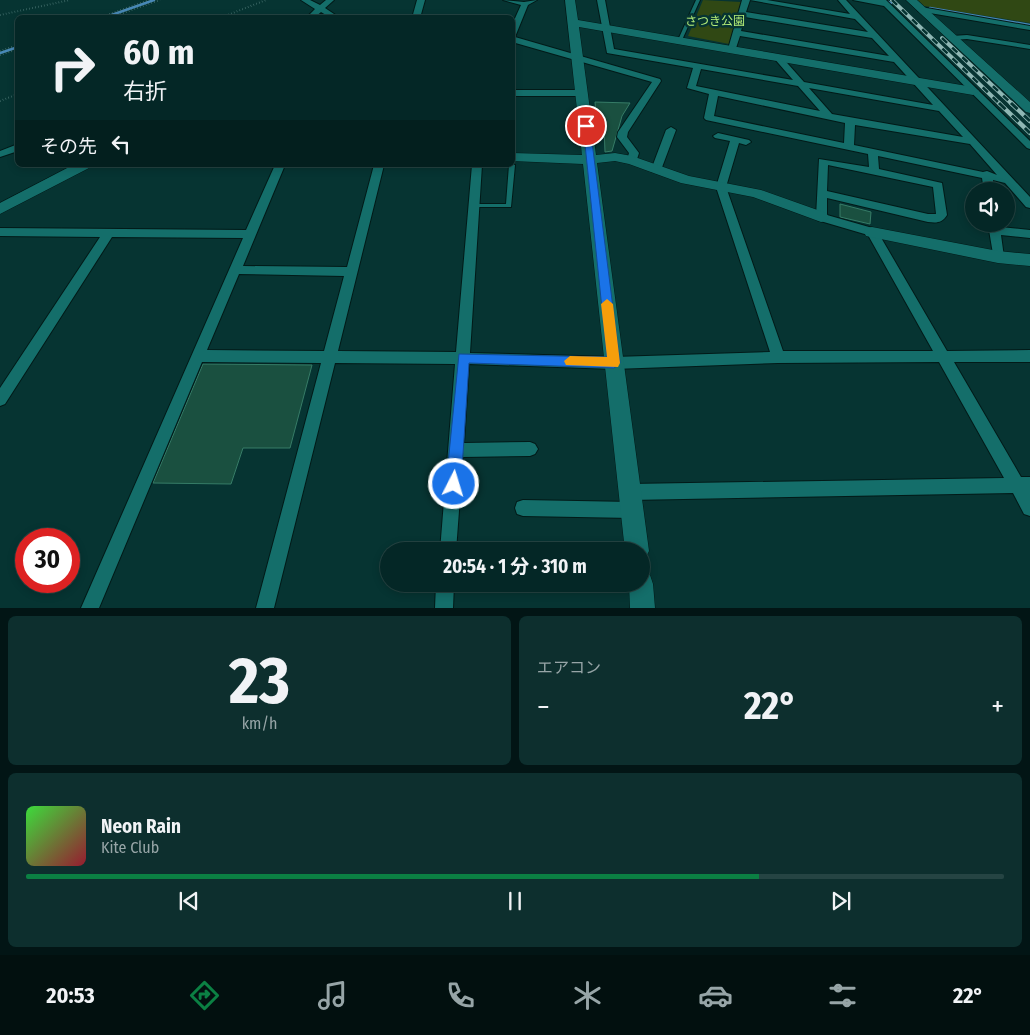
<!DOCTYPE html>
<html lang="ja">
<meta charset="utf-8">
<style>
:root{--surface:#042726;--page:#0d2f2e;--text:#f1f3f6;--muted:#97a5a7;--line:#254443;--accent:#0b8043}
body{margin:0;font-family:"Fira Sans Condensed","Noto Sans JP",sans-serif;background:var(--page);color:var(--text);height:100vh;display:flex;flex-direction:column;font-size:19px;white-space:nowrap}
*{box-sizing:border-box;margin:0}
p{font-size:16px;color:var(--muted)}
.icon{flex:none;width:28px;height:28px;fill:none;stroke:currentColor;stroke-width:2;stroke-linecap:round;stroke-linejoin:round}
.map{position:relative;height:608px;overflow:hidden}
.drawer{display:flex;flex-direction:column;gap:8px;padding:8px;background:#021515;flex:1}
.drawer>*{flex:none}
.top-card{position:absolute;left:15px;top:15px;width:500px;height:152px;border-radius:8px;box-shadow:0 2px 8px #0003,0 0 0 1px var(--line);background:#042726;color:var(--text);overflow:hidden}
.tools{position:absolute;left:965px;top:182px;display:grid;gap:10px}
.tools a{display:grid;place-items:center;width:50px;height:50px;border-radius:50%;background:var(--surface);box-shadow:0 2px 8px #0003,0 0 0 1px var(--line);font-size:25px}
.speed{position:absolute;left:15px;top:528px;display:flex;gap:10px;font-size:25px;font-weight:700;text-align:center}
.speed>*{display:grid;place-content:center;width:65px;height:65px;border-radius:50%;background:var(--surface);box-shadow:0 2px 8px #0003,0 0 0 1px var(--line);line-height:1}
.speed .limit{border:8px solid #d22;background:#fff;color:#111}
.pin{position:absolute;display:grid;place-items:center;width:42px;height:42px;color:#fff;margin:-21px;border:2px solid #fff;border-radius:50%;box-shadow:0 1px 5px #0007}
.me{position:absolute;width:55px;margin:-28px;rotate:5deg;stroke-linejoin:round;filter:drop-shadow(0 0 4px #0008)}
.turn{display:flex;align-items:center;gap:18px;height:105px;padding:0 25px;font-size:22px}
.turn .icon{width:65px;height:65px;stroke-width:2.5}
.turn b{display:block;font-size:35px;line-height:42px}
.then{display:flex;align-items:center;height:48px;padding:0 25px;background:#0003;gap:10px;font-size:19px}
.big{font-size:38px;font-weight:700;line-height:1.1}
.drawer .tile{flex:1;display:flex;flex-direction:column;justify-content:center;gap:8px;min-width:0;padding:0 18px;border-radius:8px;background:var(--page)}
.drawer .dial{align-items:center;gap:0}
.dial b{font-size:65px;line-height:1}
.song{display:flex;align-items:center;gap:15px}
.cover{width:60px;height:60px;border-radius:8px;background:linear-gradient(135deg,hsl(120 70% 55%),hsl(350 70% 35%))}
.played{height:5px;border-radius:2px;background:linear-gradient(90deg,var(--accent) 75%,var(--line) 75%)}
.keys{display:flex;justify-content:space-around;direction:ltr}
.heat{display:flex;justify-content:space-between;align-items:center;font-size:28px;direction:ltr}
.drawer .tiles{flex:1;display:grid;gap:8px;grid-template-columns:1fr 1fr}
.tile:last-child{grid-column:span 2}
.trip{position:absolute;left:380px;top:542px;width:270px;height:50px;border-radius:25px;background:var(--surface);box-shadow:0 2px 8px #0003,0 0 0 1px var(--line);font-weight:700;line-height:50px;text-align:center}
.tabs{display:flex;height:80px;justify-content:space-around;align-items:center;background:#02100f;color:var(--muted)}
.tabs .icon{width:35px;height:35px}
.tabs .current{color:var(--accent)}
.tabs b{font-size:22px;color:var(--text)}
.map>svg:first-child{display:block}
.green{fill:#304814}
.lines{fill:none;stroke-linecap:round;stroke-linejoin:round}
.stream{stroke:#4788b7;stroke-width:2.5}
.building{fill:#1a5040;stroke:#367c67}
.lane-casing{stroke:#021a18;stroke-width:2}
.street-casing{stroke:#021a18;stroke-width:2}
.secondary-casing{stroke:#021a18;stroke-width:1}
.path{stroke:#598381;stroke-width:2;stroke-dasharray:0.5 2.5;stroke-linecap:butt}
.lane{fill:#146e6a;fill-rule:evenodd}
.street{fill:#146e6a;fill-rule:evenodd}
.secondary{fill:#146e6a;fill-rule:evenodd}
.rail-far1-casing{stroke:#8fb7b4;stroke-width:4}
.rail-casing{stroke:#8fb7b4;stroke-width:4.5}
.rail-far1{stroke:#063432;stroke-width:2.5;stroke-dasharray:7;stroke-linecap:butt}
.rail{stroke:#063432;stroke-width:3;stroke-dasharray:9;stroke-linecap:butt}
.route{fill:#1a73e8;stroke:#114b97}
.slow{fill:#f59e0b}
.labels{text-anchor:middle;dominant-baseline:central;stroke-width:5;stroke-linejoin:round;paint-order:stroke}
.far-park-label{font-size:12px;fill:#b4ed78;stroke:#063432}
</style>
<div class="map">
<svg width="1030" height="608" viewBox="0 0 1030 608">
<rect width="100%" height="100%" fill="#063432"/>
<path class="green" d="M703,0L741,2L729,44L688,36Z
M918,0H1030V23L924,6Z"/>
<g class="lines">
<path class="stream" d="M888,2L891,3
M930,8L1030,25
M103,18L154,0
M0,53L18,47"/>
</g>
<path class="building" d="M595,102L630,103L622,116L612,151L605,152L604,127H597Z
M840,204L871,212L870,224L840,217Z
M203,364L312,365L290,448H243L231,484L153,483Z"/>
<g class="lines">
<defs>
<path id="lane" d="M696,0H700L682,40L679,41L678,40Z
M512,164L515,165L511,207H473L472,206L475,204H506L509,165H512Z"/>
<path id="street" d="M301,0H310L320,5L326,0H334L325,8L340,18H331L321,12L314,18H306L315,9Z
M417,0H425L420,18H412Z
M503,0L524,2L537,0L528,5L515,37L660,79L661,81L628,132L627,137L639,153L636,162H628L627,160L629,153L617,137L618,132L652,82L512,42V25L521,5Z
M597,0H605L614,49L793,80L773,57L777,55H780L804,82L933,105L894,62L740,36L735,51L728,49L742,0H750L746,12L868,32L855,19L750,0H767L850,14L838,0H846L1030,197V208L1026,207L1005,183L993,180L994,191H984L982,178L878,156L879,169L942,183L947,215C942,223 937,223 928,222L827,198V215L876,229L947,351L1030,350V362H954L1021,477H1030V516L1024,514L1013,493L630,500L624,498L622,492L624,486L630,484L1004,478L939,362L778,363L614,369L469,364L464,443L530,442L535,444L538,449L535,454L530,456L463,457L456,551H440L455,364L335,363L274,608H256L321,363L202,362L99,608H81L243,238L112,237L5,404L0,406V388L100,237L0,236V228L246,230L275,165H285L243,266L347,267L374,165H384L338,351L456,352L472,165H482L470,353L614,357L770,352L716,187L730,141L715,138L713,136L718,133L749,140L751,142L746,145L739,143L726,187L783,351H933L868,235L817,220L816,217L819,159L869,167L868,154L706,120L704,118L709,94L687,88L693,68L607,53ZM745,17L872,38L889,56L741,31ZM701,69L798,86L820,111L696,86ZM809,88L939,111L963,137L832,114ZM718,96L845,123L844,143L714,116ZM855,125L970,144L997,175L987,171L983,172L854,145ZM828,165L933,187L936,214H928L827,191ZM239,274L344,276L324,351L207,350Z
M853,0H886L1030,141V149L1027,148L884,6Z
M921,7L1030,26V30L918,11L917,9Z
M967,35L1030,45V49L967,39L952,40L948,38L952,36Z
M512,90H581L585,93L581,96H512Z
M671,127L676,130L661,170L660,172H652L651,170L666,130Z
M18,144V151L0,157V151Z
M988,224H999L1000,227L1030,230V238L1001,235L1004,257L998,261L994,260Z
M523,500L632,502L638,504L640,510L638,516L632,518L523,516L517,514L515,508L517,502Z
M436,584H454L453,608H435Z"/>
<path id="secondary" d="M565,0H575L578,20L973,87L979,91L973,95L579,27L596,155L615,153L632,156L689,176L761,190L826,213L829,217L826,221L821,222L753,197L681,183L629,164L615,161L597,163L649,551L645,559L641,561V551H625L583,164L512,161V153L582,155Z
M906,0H917L1030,102V113L1026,112Z
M73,165H91L89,168L0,214V203Z
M872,227L998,251L1030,254V266L998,263L866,236L864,232L866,228Z
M641,572L650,575L653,584L655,608H630L629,584H641Z"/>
</defs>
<use href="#lane" class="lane-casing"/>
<use href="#street" class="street-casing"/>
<use href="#secondary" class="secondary-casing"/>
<path class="path" d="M0,15L70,0
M98,18L149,0
M109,18L160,0
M220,18L266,0
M0,51L18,45
M0,55L18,49
M0,101L18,94"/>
<use href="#lane" class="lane"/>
<use href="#street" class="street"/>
<use href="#secondary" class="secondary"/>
<defs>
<path id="rail-far1" d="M892,0L1001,105
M942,38L1013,105"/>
<path id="rail" d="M999,103L1030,133
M1011,103L1030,121"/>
</defs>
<use href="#rail-far1" class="rail-far1-casing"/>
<use href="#rail" class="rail-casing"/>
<use href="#rail-far1" class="rail-far1"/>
<use href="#rail" class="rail"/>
</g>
<path class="route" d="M583,125L590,126L620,363L614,368L469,363L461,484L459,489L454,491L448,489L446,484L459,354L607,357Z"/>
<path class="slow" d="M607,299L613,304L620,363L618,367L566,365L564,361L570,356L607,357L601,304Z"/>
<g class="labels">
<g class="far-park-label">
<text x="715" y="21">さつき公園</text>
</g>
</g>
</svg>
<div class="tools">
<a><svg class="icon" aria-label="sound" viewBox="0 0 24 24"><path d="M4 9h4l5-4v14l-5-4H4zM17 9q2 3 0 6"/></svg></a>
</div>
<div class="speed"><div class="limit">30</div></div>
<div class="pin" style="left:586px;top:126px;background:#d93025"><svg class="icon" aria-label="arrive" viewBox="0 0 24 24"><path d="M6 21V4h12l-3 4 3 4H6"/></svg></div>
<svg class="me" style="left:454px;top:484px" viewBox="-20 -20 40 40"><circle r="17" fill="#1a73e8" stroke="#fff" stroke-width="3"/><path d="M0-11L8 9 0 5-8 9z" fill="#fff"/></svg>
<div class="trip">20:54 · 1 分 · 310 m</div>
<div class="top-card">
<div class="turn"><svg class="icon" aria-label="right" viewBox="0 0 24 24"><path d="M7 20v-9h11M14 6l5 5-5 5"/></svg><div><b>60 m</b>右折</div></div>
<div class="then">その先<svg class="icon" aria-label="left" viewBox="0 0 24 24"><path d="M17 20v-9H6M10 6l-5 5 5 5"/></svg></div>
</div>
</div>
<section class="drawer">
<div class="tiles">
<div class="tile dial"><b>23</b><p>km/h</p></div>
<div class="tile"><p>エアコン</p>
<div class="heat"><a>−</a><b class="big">22°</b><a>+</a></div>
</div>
<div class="tile">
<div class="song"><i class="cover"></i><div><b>Neon Rain</b><p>Kite Club</p></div></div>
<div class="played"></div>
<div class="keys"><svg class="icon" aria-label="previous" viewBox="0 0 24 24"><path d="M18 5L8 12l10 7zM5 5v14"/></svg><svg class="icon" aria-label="pause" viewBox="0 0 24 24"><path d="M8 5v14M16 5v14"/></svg><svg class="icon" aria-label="next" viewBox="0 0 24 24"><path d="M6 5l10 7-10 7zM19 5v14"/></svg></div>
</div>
</div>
</section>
<nav class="tabs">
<b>20:53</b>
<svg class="icon current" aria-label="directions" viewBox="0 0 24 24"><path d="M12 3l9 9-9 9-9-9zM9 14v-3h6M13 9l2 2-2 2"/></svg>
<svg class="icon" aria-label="music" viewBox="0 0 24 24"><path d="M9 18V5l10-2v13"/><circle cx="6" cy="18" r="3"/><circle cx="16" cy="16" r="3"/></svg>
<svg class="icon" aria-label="phone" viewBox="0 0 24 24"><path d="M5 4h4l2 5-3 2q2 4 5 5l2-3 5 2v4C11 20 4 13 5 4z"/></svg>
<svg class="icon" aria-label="climate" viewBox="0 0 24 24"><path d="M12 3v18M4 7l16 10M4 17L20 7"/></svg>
<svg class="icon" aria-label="car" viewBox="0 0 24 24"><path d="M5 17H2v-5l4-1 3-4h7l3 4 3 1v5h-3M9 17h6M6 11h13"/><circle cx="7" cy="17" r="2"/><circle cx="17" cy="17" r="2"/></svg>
<svg class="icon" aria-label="filters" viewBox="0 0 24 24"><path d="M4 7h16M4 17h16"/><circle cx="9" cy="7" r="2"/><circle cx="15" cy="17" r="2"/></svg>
<b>22°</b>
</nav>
